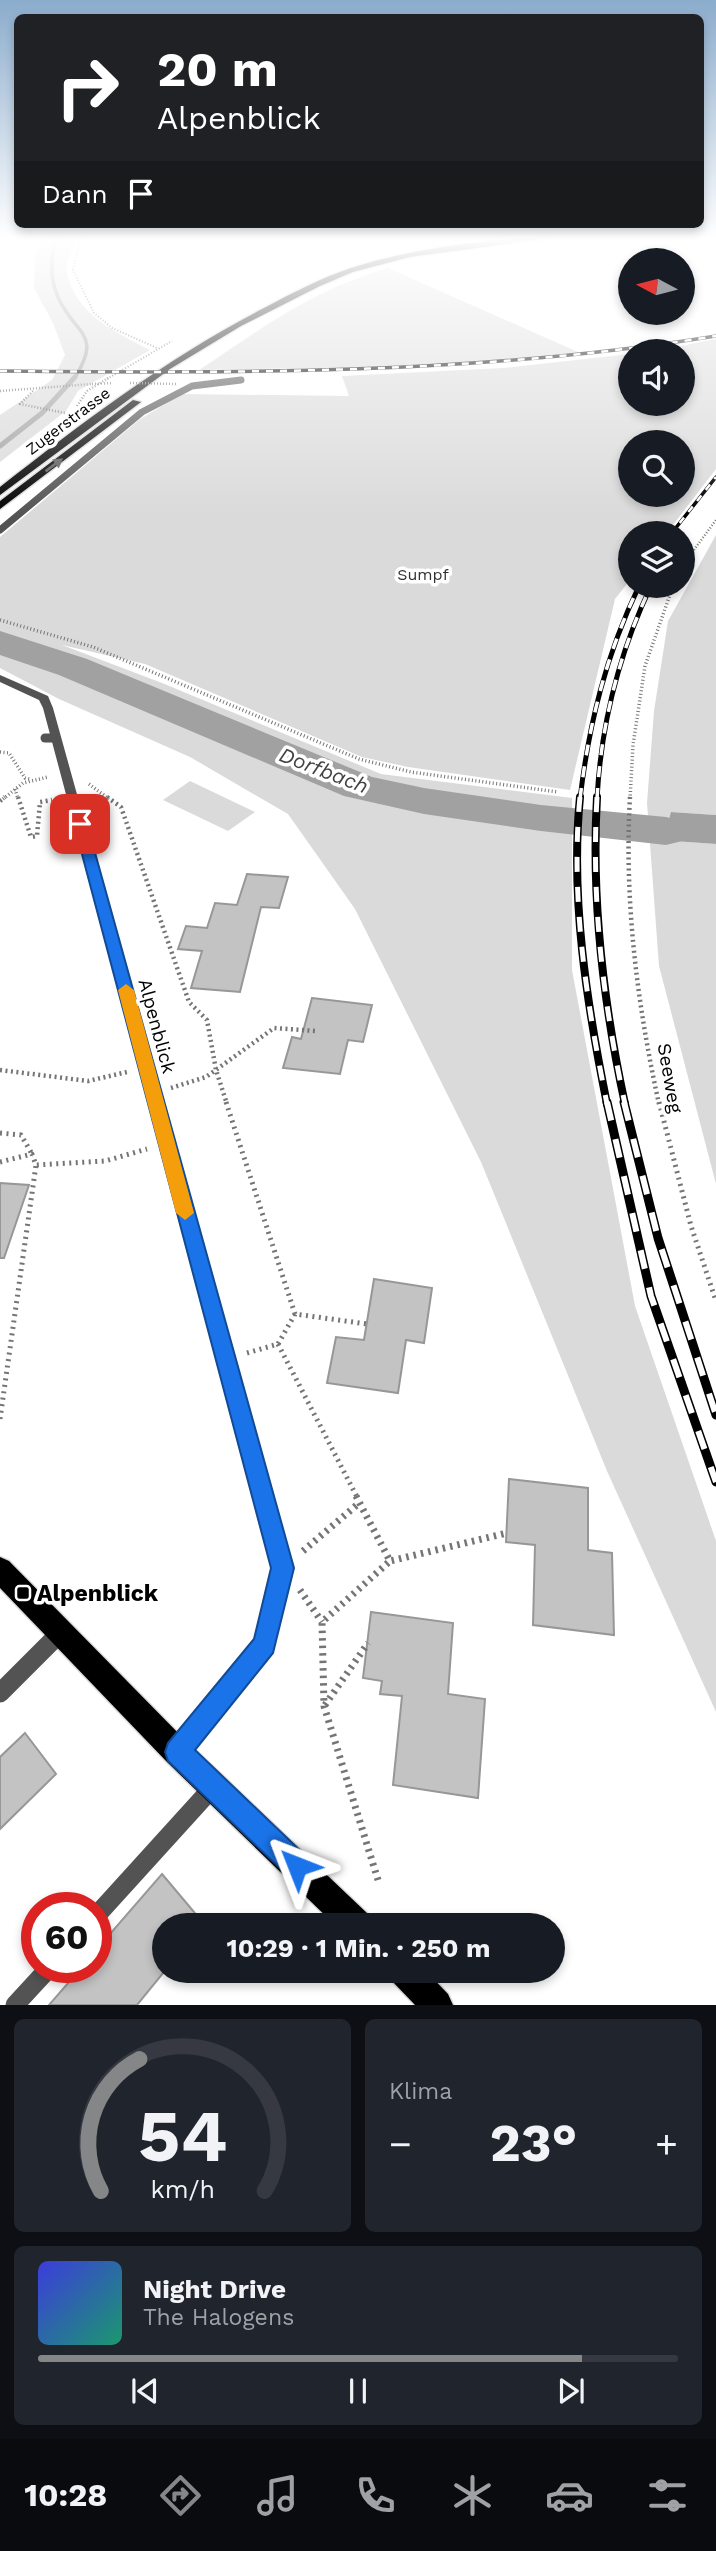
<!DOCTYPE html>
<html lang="de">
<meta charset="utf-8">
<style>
:root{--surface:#171b24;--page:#20242c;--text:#f1f3f6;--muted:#9ea1a6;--line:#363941;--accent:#858687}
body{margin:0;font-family:"Work Sans",sans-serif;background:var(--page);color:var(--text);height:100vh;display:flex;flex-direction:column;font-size:26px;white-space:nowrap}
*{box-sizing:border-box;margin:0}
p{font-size:23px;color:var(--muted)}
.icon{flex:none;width:38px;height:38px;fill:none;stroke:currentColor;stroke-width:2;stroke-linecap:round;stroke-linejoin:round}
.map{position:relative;height:2005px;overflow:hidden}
.drawer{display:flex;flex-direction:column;gap:14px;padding:14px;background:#0d0f14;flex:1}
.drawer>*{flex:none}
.hud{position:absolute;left:14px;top:14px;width:690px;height:214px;border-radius:10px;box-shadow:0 4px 10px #0003;background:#202124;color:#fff;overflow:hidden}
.needle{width:46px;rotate:277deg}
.buttons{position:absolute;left:618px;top:248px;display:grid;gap:14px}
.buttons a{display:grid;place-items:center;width:77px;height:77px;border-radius:50%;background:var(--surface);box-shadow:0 4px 10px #0003;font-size:35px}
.speed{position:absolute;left:21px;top:1892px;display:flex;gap:14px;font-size:35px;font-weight:700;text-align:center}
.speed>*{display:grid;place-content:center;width:91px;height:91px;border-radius:50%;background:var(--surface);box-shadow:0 4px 10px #0003;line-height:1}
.speed .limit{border:10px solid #d22;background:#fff;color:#111}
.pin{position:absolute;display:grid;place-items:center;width:60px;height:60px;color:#fff;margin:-30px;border-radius:14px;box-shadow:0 4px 10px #0006}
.me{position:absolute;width:77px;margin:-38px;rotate:315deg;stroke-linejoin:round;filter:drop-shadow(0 0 5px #0008)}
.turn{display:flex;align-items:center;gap:24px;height:147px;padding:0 28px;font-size:32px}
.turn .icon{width:91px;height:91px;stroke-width:2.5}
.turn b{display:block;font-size:49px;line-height:60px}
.then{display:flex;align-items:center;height:66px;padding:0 28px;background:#0003;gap:14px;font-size:26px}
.big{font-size:52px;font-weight:700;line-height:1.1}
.drawer .tile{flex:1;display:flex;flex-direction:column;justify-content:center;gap:10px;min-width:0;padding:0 24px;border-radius:10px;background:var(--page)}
.drawer .dial{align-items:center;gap:0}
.dial svg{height:182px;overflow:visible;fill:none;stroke:var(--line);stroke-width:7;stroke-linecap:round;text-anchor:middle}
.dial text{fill:var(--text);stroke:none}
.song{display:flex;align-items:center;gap:21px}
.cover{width:84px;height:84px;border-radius:10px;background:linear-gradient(135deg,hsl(240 70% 55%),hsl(160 70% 35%))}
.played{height:7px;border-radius:4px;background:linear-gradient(90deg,var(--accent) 85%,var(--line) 85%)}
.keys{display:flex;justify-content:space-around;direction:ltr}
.heat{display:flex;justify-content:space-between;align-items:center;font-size:38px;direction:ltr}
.drawer .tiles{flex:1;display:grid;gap:14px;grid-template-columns:1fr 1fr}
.tile:last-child{grid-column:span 2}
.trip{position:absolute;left:152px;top:1913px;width:413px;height:70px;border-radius:35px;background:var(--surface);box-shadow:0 4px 10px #0003;font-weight:700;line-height:70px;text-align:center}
.dock{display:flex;height:112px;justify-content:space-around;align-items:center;background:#090b0e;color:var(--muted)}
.dock .icon{width:49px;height:49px}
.dock .on{color:var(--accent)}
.dock b{font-size:32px;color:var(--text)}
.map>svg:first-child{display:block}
.green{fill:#dadada;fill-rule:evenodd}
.water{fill:#a1a1a1}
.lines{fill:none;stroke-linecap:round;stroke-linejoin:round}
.stream-far1{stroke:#a1a1a1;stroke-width:3.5}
.stream{stroke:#a1a1a1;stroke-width:5}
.river{fill:#a1a1a1;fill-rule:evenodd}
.building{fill:#c3c3c3;stroke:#979797;stroke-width:2}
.primary-casing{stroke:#dbdbdb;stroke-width:3}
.path-far5{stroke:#757575;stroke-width:2;stroke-dasharray:1 2;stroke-linecap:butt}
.path-far4{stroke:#757575;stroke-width:2.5;stroke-dasharray:1 2;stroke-linecap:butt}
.path-far3{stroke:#757575;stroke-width:3.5;stroke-dasharray:1 2.5;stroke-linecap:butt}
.path-far2{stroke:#757575;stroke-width:4.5;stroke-dasharray:2 3.5;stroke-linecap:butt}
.path-far1{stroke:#757575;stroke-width:5;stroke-dasharray:2 4.5;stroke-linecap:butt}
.path{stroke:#757575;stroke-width:7;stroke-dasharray:2.5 5;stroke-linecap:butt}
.lane-far2{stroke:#535353;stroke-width:7}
.lane-far1{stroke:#535353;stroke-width:9}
.lane{stroke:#535353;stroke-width:19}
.street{fill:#535353;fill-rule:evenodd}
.primary{fill:#000;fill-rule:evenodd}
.rail-far3-casing{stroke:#000;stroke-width:3.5}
.rail-far2-casing{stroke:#000;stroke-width:5}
.rail-far1-casing{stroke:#000;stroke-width:8}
.rail-casing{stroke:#000;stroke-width:9}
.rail-far3{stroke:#fff;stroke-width:2.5;stroke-dasharray:7;stroke-linecap:butt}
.rail-far2{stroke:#fff;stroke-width:3.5;stroke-dasharray:11;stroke-linecap:butt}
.rail-far1{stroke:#fff;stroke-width:5;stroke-dasharray:15;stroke-linecap:butt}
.rail{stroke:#fff;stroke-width:6;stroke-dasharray:19;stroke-linecap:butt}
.path-bridge{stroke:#757575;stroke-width:2.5;stroke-dasharray:1 2;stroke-linecap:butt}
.oneway{fill:#595959}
.route{fill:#1a73e8;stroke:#114b97;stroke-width:2}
.slow{fill:#f59e0b}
.poi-dot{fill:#000;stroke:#fff;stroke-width:2.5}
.labels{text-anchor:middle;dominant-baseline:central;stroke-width:7;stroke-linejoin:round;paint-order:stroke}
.far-street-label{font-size:16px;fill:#000;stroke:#fff}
.far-park-label{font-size:16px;fill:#313131;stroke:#fff}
.street-label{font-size:19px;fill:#000;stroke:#fff}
.water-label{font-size:21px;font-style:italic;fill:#424242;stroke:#fff}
.near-poi-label{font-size:23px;font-weight:bold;fill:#000;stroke:#fff;text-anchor:start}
</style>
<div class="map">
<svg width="716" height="2005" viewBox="0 0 716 2005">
<rect width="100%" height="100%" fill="#fff"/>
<path class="green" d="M41,237H73C75,249 64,262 67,274C77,316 116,332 150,350L78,391L66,411L0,462V415L52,380L65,355L53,323L34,288L35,257Z
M388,268L578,352L436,366L199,370C264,327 312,290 388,268Z
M716,339V469L666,534H630V580L615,599L570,790L408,767L362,757L145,664L62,645L162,683L381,774L572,798V970L635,1306L716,1541V1712L607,1471L481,1162L355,909L288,814L190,757L59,699L0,668V537L139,420L181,394L349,396L342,376L503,368L630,354V404H682V352H651ZM630,443H682V495H630Z
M716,535V815L671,812L673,841L716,844V1184L659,966L647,803L654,711L668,621Z
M190,781L255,812L228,831L163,800Z"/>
<path class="water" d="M671,812L716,815V844L673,841L666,831Z"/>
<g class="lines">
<path class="stream-far1" d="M56,237C51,257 49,277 58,297C74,335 104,332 74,379"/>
<path class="stream" d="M0,446L42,413L75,377"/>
<path class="river" d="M0,631L87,659L372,777L424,788L541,805L666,817L682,821L689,831L682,841L666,845L541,831L424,814L344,796L59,675L0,655Z"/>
</g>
<path class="building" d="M247,874L288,877L279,908L261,907L240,992L191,988L202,951L178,949L186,926L207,928L215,903L237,905Z
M312,998L372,1005L363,1042L348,1040L340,1074L283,1068L292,1037L301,1039Z
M0,1183L29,1185L4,1258H0Z
M374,1279L432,1288L424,1343L406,1340L398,1393L327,1383L336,1337L364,1340Z
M509,1479L588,1488V1550L612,1553L614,1635L533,1625L535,1545L506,1542Z
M371,1612L453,1623L448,1694L485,1699L478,1798L393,1785L402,1696L380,1694L382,1681L363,1678Z
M25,1733L56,1774L0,1829V1757Z
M162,1874L205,1925H164V1972L137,2005H49L82,1967H96V1950Z"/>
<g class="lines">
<defs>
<path id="primary" d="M534,237H558L410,257L353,272L320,286L241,326L170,369L0,495V487C84,421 169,357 264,308C292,293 321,278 351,268C410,249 473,242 534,237Z
M133,400L141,402L0,509V501Z
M0,1557L9,1561L187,1742L368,1914L372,1925H335L167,1762L0,1588Z
M388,1970H425L448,1994L453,2005H415L392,1981Z"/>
</defs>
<use href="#primary" class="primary-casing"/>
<path class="path-far5" d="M81,237L73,270L94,313L112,328L157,348
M81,239L106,237
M107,379L172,341"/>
<path class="path-far4" d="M0,391L92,384
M33,391L20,404L70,414
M77,406L87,391L110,377
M685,562L716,520"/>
<path class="path-far3" d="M682,566L686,561
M0,620L93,647L359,759L411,772L558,792
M0,752L9,753L25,778L30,779
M89,784L109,799
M15,789L18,799
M3,799L23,783L48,777
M630,799L633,745L645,666L673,586"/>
<path class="path-far2" d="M18,797L31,837L37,836L40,802L52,800
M107,797L121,807L189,1002L207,1020L216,1070L227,1104
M630,797C624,899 637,1004 659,1104
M0,801L5,797
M0,1070L88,1081L127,1072
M171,1088L206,1077L274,1028L316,1031"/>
<path class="path-far1" d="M226,1102L295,1314L367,1324
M659,1102L691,1226L716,1301
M0,1133L21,1135L32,1154
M0,1162L32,1154L36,1165L105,1161L147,1149
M278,1344L357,1497
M247,1353L278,1344L295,1314
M0,1419L36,1165"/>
<path class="path" d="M356,1496L390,1561L507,1533
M303,1551L358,1504
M300,1590L322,1622
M325,1705L368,1643
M378,1880L324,1706L322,1622L390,1561"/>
<path class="lane-far2" d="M0,530L142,412L192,386L241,380"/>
<path class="lane-far1" d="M45,738H56"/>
<path class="lane" d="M0,1693L61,1632
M96,1916L214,1786
M15,2005L50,1967"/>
<path class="street" d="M0,675L48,696L53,708L292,1568L272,1652L185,1760L177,1763L169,1760L166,1752L169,1744L256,1640L272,1568L43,708L39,700L0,682Z"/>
<use href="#primary" class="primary"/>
<defs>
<path id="rail-far3" d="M0,371C243,373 475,375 716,336
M671,534L716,477"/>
<path id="rail-far2" d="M580,799C589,723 606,655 639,586
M597,799C601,724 619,653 651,586"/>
<path id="rail-far1" d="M580,797C570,898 587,1005 607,1104
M597,797C591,901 603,1002 625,1104"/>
<path id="rail" d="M607,1102L651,1296L716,1482
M624,1102L658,1238L716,1415"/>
</defs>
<use href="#rail-far3" class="rail-far3-casing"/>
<use href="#rail-far2" class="rail-far2-casing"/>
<use href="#rail-far1" class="rail-far1-casing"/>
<use href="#rail" class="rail-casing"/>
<use href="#rail-far3" class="rail-far3"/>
<use href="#rail-far2" class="rail-far2"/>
<use href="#rail-far1" class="rail-far1"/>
<use href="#rail" class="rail"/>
<path class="path-bridge" d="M130,383L176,384
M92,384L113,383"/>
</g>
<defs><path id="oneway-solid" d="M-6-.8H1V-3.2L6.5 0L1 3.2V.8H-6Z" transform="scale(1.75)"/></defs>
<use class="oneway" href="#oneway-solid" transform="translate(54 465) rotate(-37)"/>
<linearGradient id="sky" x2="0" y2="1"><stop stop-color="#8baccc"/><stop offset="0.46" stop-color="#fff"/><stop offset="1" stop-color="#fff" stop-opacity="0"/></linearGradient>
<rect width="716" height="517" fill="url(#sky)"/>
<path class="route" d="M80,820L87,824L294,1568L273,1653L195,1750L307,1857L311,1866L307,1876L297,1880L288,1876L168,1761L165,1752L168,1743L254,1639L271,1568L74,824Z"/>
<path class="slow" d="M126,984L134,990L194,1213L185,1220L176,1213L118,990Z"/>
<rect class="poi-dot" x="16" y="1586" width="14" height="14" rx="3.5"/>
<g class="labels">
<g class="far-street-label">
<text transform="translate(68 421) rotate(-37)">Zugerstrasse</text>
</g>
<g class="far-park-label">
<text x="423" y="574">Sumpf</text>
</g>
<g class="street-label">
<text transform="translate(157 1026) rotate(75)">Alpenblick</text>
<text transform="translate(670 1078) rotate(80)">Seeweg</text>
</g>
<g class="water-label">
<text transform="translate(324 770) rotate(21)">Dorfbach</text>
</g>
<g class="near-poi-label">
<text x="37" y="1593">Alpenblick</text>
</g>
</g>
</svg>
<div class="buttons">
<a><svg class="needle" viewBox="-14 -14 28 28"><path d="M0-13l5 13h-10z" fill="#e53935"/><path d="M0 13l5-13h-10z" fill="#9ea1a6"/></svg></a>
<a><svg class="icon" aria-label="sound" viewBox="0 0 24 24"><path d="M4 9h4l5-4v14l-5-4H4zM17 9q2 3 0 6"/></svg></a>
<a><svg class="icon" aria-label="search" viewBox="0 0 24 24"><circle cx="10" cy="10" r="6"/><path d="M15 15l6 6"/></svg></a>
<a><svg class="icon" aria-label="layers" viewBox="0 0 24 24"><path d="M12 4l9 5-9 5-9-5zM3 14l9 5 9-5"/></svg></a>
</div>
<div class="speed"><div class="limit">60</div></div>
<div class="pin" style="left:80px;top:824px;background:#d93025"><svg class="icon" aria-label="arrive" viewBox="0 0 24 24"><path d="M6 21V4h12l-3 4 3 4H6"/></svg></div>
<svg class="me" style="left:297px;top:1866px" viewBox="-20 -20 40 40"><path d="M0-17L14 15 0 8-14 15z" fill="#1a73e8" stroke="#fff" stroke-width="4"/></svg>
<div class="trip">10:29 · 1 Min. · 250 m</div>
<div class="hud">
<div class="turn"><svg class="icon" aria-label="right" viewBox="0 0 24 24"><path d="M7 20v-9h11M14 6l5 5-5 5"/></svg><div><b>20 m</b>Alpenblick</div></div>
<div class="then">Dann<svg class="icon" aria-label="arrive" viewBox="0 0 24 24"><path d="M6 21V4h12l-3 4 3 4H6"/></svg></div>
</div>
</div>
<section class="drawer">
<div class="tiles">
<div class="tile dial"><svg viewBox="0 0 100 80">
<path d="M14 69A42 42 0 1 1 86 69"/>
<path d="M14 69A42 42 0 0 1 31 11" stroke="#858687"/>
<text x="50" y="56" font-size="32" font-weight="700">54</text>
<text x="50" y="72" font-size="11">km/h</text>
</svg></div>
<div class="tile"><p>Klima</p>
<div class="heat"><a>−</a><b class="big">23°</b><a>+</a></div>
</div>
<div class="tile">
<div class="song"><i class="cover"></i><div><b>Night Drive</b><p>The Halogens</p></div></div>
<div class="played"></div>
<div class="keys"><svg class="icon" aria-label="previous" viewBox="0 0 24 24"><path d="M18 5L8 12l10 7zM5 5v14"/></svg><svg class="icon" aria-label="pause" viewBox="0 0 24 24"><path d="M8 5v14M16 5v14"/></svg><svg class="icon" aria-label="next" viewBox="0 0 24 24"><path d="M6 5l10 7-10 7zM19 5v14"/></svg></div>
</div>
</div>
</section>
<nav class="dock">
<b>10:28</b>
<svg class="icon on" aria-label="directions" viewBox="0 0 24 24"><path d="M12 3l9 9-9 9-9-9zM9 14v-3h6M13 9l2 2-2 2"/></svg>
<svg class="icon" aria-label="music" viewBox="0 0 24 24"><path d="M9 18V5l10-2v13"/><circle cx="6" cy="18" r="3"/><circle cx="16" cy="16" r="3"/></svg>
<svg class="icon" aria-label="phone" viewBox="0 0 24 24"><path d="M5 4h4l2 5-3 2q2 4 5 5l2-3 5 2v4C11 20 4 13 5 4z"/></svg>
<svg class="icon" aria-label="climate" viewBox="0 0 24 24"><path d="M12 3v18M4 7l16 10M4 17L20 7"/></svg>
<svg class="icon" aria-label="car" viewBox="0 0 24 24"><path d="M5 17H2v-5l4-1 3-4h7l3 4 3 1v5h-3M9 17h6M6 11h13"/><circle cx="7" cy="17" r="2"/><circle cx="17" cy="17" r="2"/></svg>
<svg class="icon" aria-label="filters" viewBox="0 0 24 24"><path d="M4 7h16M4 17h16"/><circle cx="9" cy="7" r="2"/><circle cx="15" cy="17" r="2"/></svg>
</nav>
